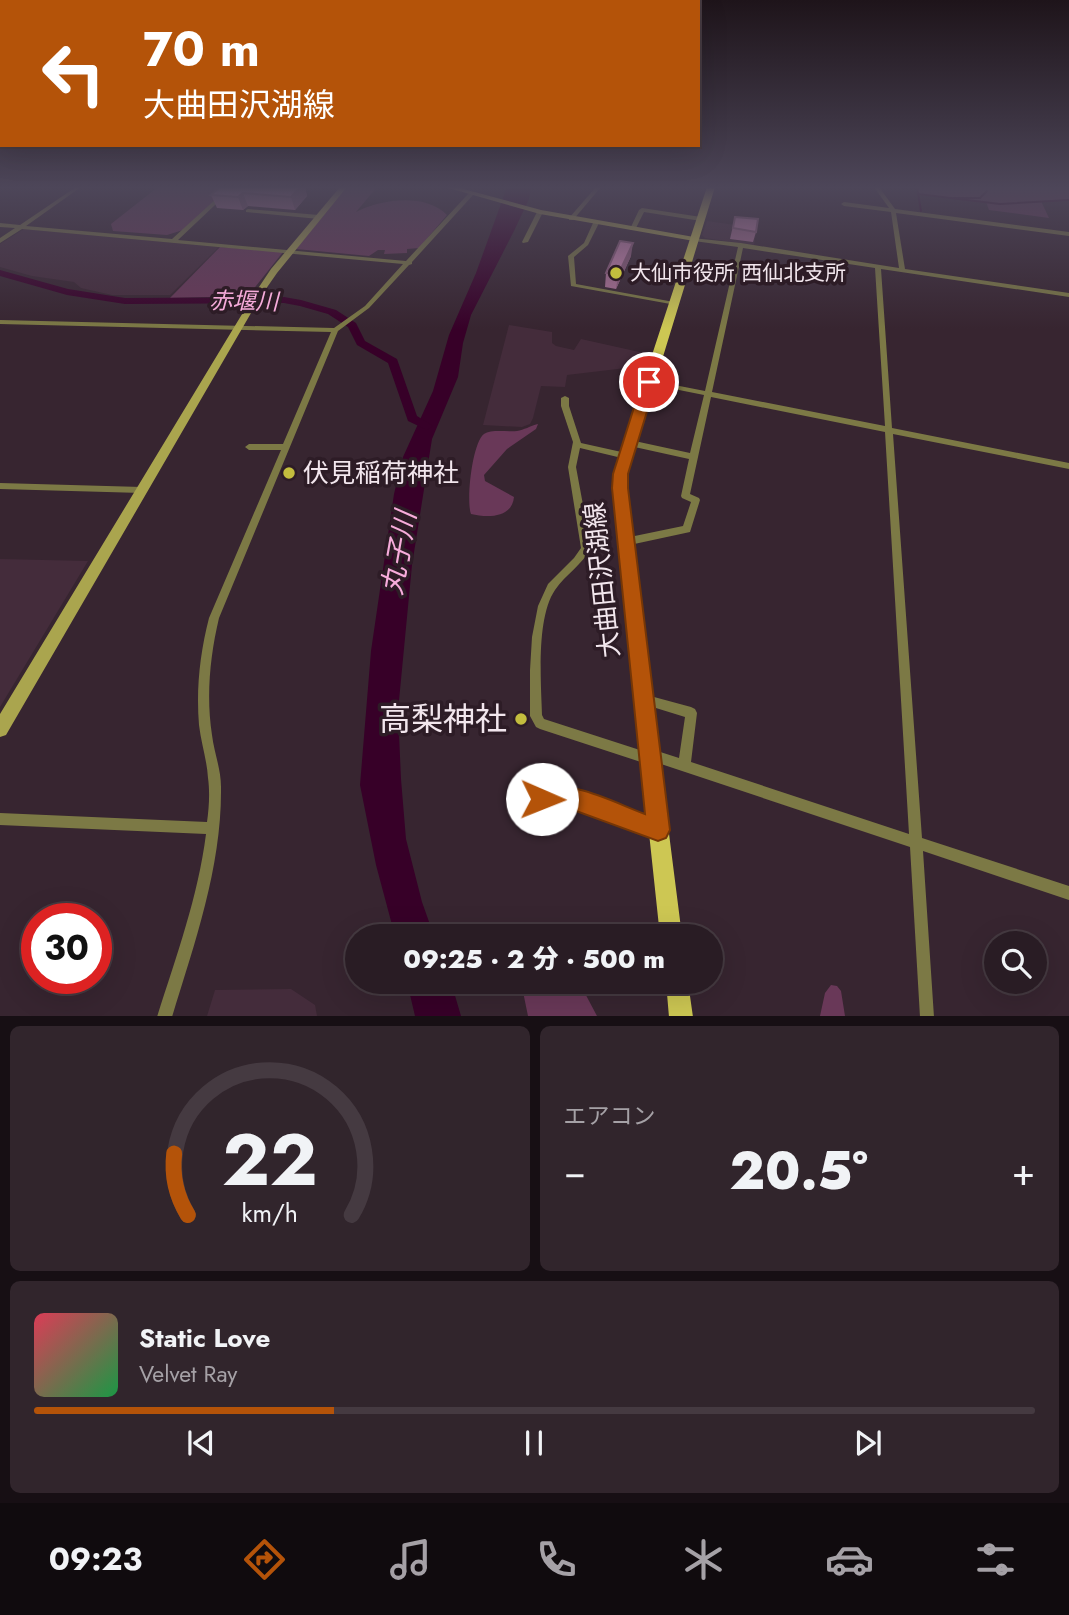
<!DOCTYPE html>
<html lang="ja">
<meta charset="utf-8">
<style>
:root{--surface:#291c24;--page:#31252c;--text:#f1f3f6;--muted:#a5a1a6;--line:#453a41;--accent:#b45309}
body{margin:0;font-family:Jost,"Noto Sans JP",sans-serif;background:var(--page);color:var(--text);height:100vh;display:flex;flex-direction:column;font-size:26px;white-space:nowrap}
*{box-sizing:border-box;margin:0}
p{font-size:23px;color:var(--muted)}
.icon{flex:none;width:38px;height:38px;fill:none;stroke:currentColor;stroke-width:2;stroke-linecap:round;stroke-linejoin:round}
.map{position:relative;height:1016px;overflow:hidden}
.sheet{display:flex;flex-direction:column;gap:10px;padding:10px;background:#170f14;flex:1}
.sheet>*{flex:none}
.top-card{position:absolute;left:0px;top:0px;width:700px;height:147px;box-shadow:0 7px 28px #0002,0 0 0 2px var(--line);background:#b45309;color:#fff;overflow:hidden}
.tools{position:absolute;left:984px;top:931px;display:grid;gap:14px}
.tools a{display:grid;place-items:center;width:63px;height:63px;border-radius:50%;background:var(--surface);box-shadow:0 7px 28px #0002,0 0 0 2px var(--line);font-size:35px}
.speed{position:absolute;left:21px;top:903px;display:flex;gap:14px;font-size:35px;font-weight:700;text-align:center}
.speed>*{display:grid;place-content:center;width:91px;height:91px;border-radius:50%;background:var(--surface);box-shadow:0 7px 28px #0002,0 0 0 2px var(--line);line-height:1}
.speed .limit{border:10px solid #d22;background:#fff;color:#111}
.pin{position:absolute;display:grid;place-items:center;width:60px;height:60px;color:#fff;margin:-30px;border:4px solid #fff;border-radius:50%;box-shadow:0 2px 7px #0007}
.me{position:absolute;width:77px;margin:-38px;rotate:91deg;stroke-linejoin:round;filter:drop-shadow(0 0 5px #0008)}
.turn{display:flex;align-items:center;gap:24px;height:147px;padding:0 28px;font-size:32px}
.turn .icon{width:91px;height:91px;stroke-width:2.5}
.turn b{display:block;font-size:49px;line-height:60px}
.big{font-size:52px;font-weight:800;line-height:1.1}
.sheet .tile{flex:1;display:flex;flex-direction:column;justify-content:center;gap:10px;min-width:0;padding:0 24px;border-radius:10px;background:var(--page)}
.sheet .dial{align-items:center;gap:0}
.dial svg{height:182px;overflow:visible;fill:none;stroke:var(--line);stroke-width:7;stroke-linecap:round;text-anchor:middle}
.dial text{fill:var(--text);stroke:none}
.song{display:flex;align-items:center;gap:21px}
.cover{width:84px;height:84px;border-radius:10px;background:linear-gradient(135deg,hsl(350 70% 55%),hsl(140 70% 35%))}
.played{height:7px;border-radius:4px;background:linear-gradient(90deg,var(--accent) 30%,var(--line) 30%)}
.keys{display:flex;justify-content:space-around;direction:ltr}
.heat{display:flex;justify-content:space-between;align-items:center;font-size:38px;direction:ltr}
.sheet .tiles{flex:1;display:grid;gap:10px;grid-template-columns:1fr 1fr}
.tile:last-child{grid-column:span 2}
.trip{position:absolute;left:345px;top:924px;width:378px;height:70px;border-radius:35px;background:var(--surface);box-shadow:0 7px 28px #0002,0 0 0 2px var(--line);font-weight:800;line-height:70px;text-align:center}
.dock{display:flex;height:112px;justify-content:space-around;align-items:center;background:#100b0e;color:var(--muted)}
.dock .icon{width:49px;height:49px}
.dock .current{color:var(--accent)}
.dock b{font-size:32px;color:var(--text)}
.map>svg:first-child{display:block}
.built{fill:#442c3b}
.green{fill:#693858}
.water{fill:#370028}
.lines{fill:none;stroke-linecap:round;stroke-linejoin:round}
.stream{stroke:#370028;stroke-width:2}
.river{fill:#370028;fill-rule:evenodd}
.street{fill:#7c7945;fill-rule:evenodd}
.secondary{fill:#aaa54e;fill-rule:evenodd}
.primary{fill:#cdc753;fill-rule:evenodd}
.wall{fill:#ae7297}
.shaded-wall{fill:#8d5c7b}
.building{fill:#ca84b0;stroke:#8d5c7b;stroke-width:2}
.route{fill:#b45309;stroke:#753606;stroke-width:2}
.poi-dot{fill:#c3bd3e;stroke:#2d1c26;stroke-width:2.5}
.labels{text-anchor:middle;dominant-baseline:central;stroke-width:7;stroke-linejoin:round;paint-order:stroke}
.far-poi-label{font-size:21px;fill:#f2e6ed;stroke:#2d1c26;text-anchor:start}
.far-water-label{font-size:23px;font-style:italic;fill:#f7acdb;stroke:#2d1c26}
.poi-label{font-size:26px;fill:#f2e6ed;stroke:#2d1c26;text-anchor:start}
.street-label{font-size:26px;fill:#f2e6ed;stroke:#2d1c26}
.water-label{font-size:28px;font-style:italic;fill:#f7acdb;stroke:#2d1c26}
.near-poi-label{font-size:32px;fill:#f2e6ed;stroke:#2d1c26;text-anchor:end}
</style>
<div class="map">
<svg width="1069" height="1017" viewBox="0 0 1069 1017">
<rect width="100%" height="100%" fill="#372530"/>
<path class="built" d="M707,221L757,228L754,245L705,238L702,235Z
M24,229L219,247L170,295H112L81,288L74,282L32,276L0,267V244Z
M509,325L552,332V343L556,346L574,350L581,339L653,355L648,369L626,368L567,375L565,387L541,386L533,418L530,424L522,427L483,425Z
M0,559L88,561L0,707Z
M291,989L315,1005L317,1016H207L215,990Z"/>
<path class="green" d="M158,187H230L183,230L167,235L113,231L111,224Z
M347,187H377L356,212C381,199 426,193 447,215L419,248L407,249V253L384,254L385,250H378L369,256L296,249Z
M917,187H1069V200L1041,201L1049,218L989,210L986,202L918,194Z
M220,247L283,252L248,296L170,298Z
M538,424L536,429L507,449L484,475L485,481L514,497C512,518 488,518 471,514C466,501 472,443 484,434C491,429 507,432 517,431C524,430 530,426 538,424Z
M521,982H579L597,1016H528Z
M831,985L837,986L841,991L845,1016H820L825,993Z"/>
<path class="water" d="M507,187H531L529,199L514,231L471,315L463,343L458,377L432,439L412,565L398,711L401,779L406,839L422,902L434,936H395L376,865L360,785L371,651L394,494L403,457L433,391L449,335L476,273Z
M407,982H451L461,1016H415Z"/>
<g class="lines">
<path class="stream" d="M917,187L921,211
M918,194L1000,204L1069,200
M953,198H980L987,191"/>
<path class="river" d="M0,270L68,289L125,298L284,297L301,300L336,310L356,323L365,341L397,359L417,416L433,426L427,430L408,421L388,363L357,345L348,327L328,314L300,306L284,303L125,304L67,295L0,276Z"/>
<path class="street" d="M76,187H81L26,226L172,239L229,187H234L178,240L406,261L469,193L474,194L412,262V264L409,265L369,308L338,331L219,618C210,656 206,696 212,735C214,752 221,769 221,787C222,866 195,942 172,1017H157C176,957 198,897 206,834L0,825V813L207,822C209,808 210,792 208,778C207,760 201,743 199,725C196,689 200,653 209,618L281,450H249L245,447L249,444H283L331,332L0,324V320L334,328L365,306L403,264L22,229L0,243V238L15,228L0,227V223L20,225Z
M596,187H601L573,220H569V218Z
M874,187H879L895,209L1069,232V236L896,213L905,269L1069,293V297L881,269L892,428L1069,463V469L893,434L922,838L1069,886V900L923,851L934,1017H920L910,847L655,762L650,765L540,729L536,727L530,716V670L532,637L538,606L548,584L574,558L581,548L568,467L573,442L561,406V398L565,396L569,398V406L581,443L626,453L630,456L626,459L580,448L576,467L591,548C582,565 566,574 555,590C536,618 541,681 542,715L544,719L646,752L651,749L679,758L685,717L643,704L639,703L637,699L639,695L643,694L691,707L695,709L697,713L691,762L909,834L885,432L711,397L690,494L699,498L700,500L690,532L625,546L622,545L620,542L622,539L625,538L683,526L691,502L682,498L681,496L689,459L630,446L626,443L630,440L690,453L704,395L649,384L645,382L649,380L705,391L738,247L694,241L691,239L692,238L741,243L899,268L891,212L844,206L841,204L844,202L889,208ZM743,248L875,268L885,426L712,392Z
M642,208L701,217L704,219L701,221L644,212L635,230H631L630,229L639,210Z
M248,209L319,215L322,217L319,219L246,212V210Z
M540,210L543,212L528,242L523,243L522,242L537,212Z
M596,221L599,223L588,245L574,257L576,284L674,302L676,303V305L571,286L568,256L584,243L593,223Z
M0,483L142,487L146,490L142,493L0,489Z
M568,791L662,826L664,830L662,834L658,836L568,803L542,805L538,803L536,799L538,795L542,793Z"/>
<path class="secondary" d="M340,187H347L277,273L261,296L6,735L0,737V714L253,296L271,269Z
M445,187H456L541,210L694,237L698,239L694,241L540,214Z"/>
<path class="primary" d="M707,187H715L627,474L632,542L682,936H660L618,542L613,474Z
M666,982H688L693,1017H669Z"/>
</g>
<path class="wall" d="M220,187H305L307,196L295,210L248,206L243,210L217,208L211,195Z
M735,217L756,232L753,242L730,239Z
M631,256L616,289L605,287L606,273Z"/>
<path class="shaded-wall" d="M300,187H305L307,196L295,210L291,197Z
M243,193L248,206L243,210L238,197Z
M633,243L631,256L616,289L618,275Z"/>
<path class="building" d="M220,187H300L291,197L243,193L238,197L211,195Z
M735,217L758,219L756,232L733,228Z
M620,241L633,243L618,275L606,273Z"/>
<linearGradient id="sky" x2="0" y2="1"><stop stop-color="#1e141a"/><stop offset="0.57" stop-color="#4d4659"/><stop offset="1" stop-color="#4d4659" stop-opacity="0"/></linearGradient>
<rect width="1069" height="329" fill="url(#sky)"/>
<path class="route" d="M649,378L656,382L628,474V488L670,830L666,838L658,841L568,808L542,810L534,807L531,799L534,791C570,777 612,802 645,814L612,488L613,474L642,382Z"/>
<g class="poi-dot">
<circle cx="616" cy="273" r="7"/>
<circle cx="289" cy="473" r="7"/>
<circle cx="521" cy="719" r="7"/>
</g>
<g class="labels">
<g class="far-poi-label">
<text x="630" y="273">大仙市役所 西仙北支所</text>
</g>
<g class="far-water-label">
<text transform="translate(244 301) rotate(1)">赤堰川</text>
</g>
<g class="poi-label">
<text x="303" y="473">伏見稲荷神社</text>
</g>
<g class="street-label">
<text transform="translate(602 580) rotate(-96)">大曲田沢湖線</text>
</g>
<g class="water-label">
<text transform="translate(399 553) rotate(-80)">丸子川</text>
</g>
<g class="near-poi-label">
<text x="507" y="719">高梨神社</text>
</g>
</g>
</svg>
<div class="tools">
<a><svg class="icon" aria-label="search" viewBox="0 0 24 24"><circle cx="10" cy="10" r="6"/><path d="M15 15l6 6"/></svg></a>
</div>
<div class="speed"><div class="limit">30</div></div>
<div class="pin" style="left:649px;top:382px;background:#d93025"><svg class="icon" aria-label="arrive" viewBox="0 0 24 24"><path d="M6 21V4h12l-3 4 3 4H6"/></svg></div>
<svg class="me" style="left:542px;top:799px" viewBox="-20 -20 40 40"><circle r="19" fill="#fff"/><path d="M0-13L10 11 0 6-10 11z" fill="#b45309"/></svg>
<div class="trip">09:25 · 2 分 · 500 m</div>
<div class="top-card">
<div class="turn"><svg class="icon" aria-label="left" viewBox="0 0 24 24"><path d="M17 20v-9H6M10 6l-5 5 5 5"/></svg><div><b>70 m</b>大曲田沢湖線</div></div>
</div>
</div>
<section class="sheet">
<div class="tiles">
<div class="tile dial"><svg viewBox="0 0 100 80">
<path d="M14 69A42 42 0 1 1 86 69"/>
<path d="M14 69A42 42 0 0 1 8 42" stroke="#b45309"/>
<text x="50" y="56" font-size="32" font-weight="700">22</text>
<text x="50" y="72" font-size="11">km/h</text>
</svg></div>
<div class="tile"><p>エアコン</p>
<div class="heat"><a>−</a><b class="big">20.5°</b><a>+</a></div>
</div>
<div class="tile">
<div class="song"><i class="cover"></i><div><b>Static Love</b><p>Velvet Ray</p></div></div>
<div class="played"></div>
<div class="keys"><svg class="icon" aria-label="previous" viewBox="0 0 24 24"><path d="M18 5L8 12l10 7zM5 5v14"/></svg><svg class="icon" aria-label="pause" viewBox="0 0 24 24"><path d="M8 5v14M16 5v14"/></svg><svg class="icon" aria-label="next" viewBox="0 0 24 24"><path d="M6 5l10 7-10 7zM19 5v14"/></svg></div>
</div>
</div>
</section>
<nav class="dock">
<b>09:23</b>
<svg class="icon current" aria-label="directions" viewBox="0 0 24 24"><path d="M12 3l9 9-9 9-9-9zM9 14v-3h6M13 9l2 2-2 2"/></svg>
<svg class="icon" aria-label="music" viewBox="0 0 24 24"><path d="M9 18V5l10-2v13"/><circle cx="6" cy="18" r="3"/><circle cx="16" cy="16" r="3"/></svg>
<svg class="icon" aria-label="phone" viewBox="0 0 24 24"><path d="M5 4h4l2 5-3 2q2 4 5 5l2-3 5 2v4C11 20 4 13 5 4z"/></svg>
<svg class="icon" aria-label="climate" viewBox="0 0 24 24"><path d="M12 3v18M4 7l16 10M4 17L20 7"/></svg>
<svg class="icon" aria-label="car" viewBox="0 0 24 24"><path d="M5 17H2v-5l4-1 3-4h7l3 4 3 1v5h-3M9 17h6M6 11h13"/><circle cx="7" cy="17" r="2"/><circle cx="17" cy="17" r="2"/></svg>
<svg class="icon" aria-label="filters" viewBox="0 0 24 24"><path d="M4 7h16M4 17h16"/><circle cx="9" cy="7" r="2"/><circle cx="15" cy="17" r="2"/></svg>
</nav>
